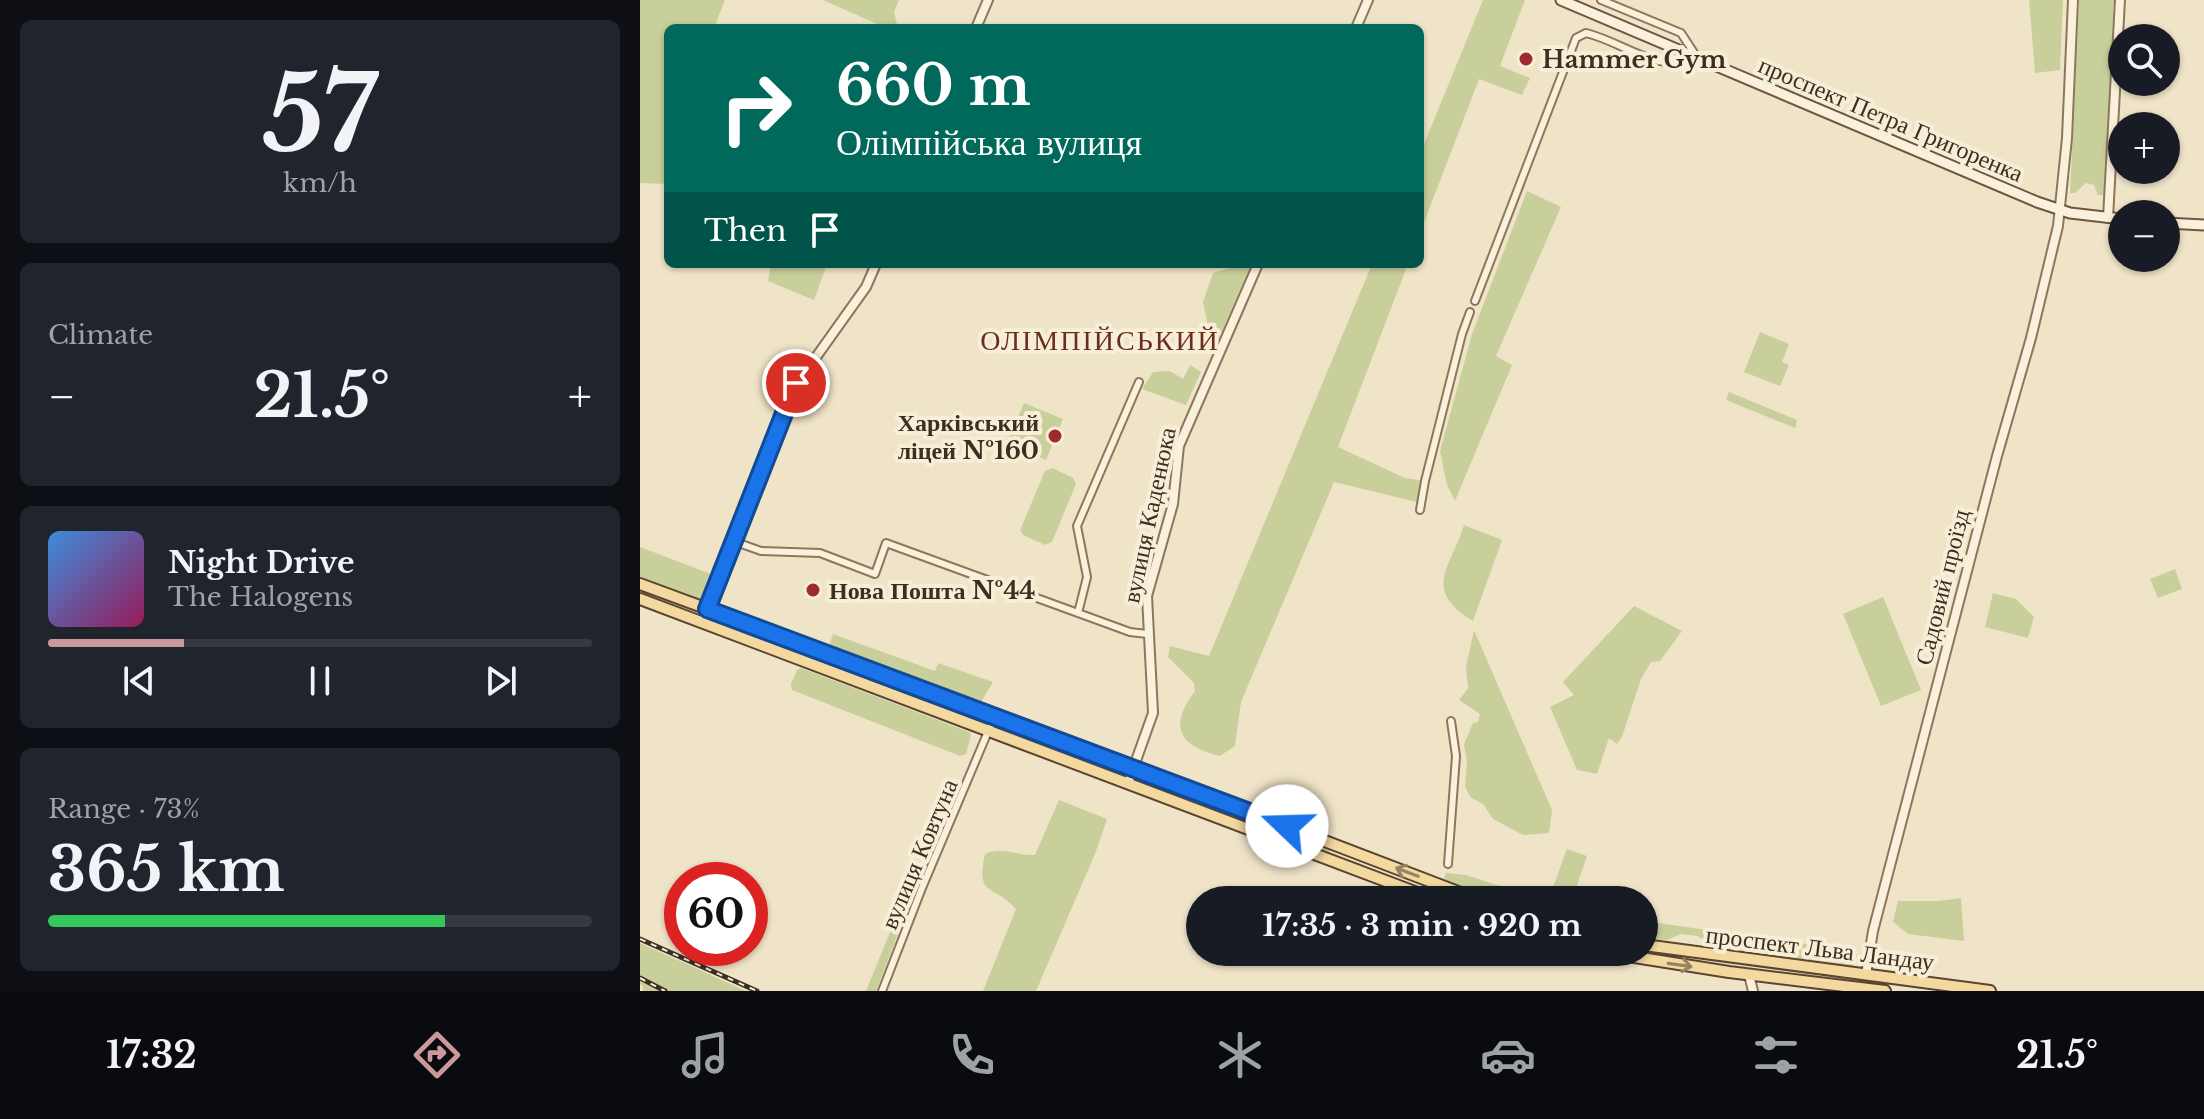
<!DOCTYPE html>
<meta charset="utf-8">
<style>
:root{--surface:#171b24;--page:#20242c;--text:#f1f3f6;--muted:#9ea1a6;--line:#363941;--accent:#cc999b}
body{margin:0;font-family:"Libre Baskerville",serif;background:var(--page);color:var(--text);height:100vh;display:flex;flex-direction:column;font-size:30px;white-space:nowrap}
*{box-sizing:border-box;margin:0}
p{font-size:26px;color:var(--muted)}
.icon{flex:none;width:44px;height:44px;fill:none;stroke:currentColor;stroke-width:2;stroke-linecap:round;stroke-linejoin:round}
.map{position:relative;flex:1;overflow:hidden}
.panel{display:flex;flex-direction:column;gap:20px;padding:20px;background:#0d0f14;width:640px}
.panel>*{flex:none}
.banner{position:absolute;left:24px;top:24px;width:760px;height:244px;border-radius:12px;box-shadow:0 2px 6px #0004;background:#00695c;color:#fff;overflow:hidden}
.tools{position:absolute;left:1468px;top:24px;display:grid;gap:16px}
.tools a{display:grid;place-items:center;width:72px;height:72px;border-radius:50%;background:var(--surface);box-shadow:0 2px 6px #0004;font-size:40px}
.speed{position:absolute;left:24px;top:862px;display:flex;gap:16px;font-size:40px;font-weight:700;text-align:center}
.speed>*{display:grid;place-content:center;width:104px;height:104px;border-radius:50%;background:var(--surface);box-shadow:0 2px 6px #0004;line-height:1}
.speed .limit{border:12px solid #d22;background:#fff;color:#111}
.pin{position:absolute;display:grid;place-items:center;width:68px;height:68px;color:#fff;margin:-34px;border:4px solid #fff;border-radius:50%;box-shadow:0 2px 8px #0007}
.me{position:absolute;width:88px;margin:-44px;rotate:291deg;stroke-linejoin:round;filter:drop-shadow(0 0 6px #0008)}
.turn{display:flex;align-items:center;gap:28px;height:168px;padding:0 40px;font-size:36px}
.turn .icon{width:104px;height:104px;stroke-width:2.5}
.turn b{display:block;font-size:56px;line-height:68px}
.then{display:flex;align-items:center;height:76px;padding:0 40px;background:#0003;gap:16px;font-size:30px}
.big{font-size:60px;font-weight:800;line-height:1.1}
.panel .tile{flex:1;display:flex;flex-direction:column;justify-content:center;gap:12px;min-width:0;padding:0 28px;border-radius:12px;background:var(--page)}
.panel .dial{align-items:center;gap:0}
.dial b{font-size:104px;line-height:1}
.song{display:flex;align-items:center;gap:24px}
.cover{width:96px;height:96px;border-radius:12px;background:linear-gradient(135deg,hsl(210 70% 55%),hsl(330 70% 35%))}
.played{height:8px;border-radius:4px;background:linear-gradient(90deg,var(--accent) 25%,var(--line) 25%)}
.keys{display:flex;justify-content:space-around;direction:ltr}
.heat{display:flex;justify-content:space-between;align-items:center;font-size:44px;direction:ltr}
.charge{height:12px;border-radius:6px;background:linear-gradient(90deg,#34c759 73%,var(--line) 0)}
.trip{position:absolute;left:546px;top:886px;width:472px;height:80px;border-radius:40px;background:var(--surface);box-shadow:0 2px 6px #0004;font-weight:800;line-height:80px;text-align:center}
.tab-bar{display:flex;height:128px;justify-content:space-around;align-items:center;background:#090b0e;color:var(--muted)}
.tab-bar .icon{width:56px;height:56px}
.tab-bar .on{color:var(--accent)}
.tab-bar b{font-size:36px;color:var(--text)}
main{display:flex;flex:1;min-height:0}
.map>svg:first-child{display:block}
.green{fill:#c9cf9b}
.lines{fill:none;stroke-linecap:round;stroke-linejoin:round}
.minor-casing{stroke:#8d765c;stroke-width:10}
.tertiary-casing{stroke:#8d765c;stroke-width:12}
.secondary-casing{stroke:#6f573f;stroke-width:13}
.primary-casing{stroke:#5b4430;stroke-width:14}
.minor{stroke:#faf1dc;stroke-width:6}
.tertiary{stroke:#faf1dc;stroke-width:8}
.secondary{stroke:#faf1dc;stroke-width:9}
.primary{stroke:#f3d9a0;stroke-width:10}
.rail-casing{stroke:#3d2e20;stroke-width:5}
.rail{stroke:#f7eed8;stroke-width:2;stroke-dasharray:6;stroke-linecap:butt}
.oneway{stroke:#988460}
.route-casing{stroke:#114b97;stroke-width:20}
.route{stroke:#1a73e8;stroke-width:14}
.poi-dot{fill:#9e2a2b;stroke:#f7eed8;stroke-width:3}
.labels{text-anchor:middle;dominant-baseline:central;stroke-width:8;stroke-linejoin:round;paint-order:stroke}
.poi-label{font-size:24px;font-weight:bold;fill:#3d2e20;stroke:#f7eed8;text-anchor:start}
.street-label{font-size:24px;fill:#3d2e20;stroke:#f7eed8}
.quarter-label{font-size:28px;letter-spacing:2px;fill:#6b2e1e;stroke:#f7eed8}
</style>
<main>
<section class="panel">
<div class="tile dial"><b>57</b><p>km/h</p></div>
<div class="tile"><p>Climate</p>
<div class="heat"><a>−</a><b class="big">21.5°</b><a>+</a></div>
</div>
<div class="tile">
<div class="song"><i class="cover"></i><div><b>Night Drive</b><p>The Halogens</p></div></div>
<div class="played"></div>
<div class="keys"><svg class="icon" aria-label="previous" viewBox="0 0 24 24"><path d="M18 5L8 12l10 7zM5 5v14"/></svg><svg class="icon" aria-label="pause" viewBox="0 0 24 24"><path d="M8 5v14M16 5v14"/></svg><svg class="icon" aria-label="next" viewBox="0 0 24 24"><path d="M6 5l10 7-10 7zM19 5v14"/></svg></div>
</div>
<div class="tile"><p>Range · 73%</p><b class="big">365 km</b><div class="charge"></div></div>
</section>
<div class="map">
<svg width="1564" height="991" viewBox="0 0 1564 991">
<rect width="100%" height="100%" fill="#f0e4c8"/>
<path class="green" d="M0,0H85L74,28H28V184L0,183Z
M183,0H259L254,12L258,28H246Z
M843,0H885L860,66L890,78L882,95L839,79L780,233V154Z
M1389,0H1423L1420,70L1395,73Z
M1439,0H1474L1465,195H1458L1454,185L1446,183L1435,193H1430Z
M887,191L921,207L856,356L872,365L815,501L807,485L800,451L832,334Z
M131,264H187L174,300L128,281Z
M595,264H611L572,354L561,348L567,321L563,302L573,273L593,267Z
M732,264H768L698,447L765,478L785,481L777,502L694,482L601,702L595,746L580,756C539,746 528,727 555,691L554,683L528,657L530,646L569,656Z
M1120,332L1149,344L1142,362L1149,365L1140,386L1104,372Z
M550,365L561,372L546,405L502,389L513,372L530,371L543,379Z
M1089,392L1157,420L1155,428L1086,400Z
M384,403L423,419L406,460L367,443Z
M413,468L433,478L436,484L412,542L405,545L383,535L380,530L405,471Z
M824,525L862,540L833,621C781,589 811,568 824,525Z
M0,547L71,574L59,603L0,581Z
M1535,569L1542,589L1518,598L1510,579Z
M1353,593L1376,599L1394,617L1388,638L1345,627Z
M1243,597L1281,690L1241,706L1203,614Z
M994,606L1042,631L1020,661L1011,662L1001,679L982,737L977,744L969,738L957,774L937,770L910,707L934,695L923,682Z
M834,630L912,810L909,833L883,835L853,819L843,804L831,798L825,787L827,763L824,744L833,723L838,722L840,714L819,700L828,688L826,667Z
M193,634L295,671L298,663L353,682L341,702L189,646Z
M147,645L329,712L328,715L146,648Z
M161,668L329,732L331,735L326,754L320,756L152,690L151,684L157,670Z
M500,777L690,849L689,852C625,828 561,806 499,780Z
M419,800L467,819L455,854L396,991H343L376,909C354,884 335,898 345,854C362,846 377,856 395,855Z
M927,849L947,856L933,897L912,890Z
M806,873L826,875L903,900H859L809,883L804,879Z
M1321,898L1324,941L1268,934L1253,922L1258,901H1298Z
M257,915L264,918L236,991H226Z
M1004,921L1216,951L1217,963L1211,967L1078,947L1057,936L1041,934L1027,940L1004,938Z
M0,943L106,991H3V986L0,984Z"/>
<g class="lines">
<defs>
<path id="minor" d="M961,0L1041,33
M835,301L936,38L946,33C971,39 994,55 1019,61C1032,64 1046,60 1058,59L1041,33
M780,510L785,481L822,334L830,312
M93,541L121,551L180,553L235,574L246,543L490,632L507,634
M438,613L447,577L437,526L499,382
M808,864L816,756L811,721
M242,991L282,888L355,715"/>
<path id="tertiary" d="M336,28L348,0
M716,28L728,0
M1468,218L1480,0
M62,622L154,388L226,287L236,264
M488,783L513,713L507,596L533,504L539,446L618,264
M1109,975L1113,991
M1226,975L1233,931L1357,456L1391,338L1418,226L1427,138L1433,0"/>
<path id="secondary" d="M921,0L1397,202L1430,213L1482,219
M1526,223L1564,225"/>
<path id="primary" d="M0,584L355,715L839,900
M0,599L796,900
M1004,945L1350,991
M963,952L1089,972L1245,991"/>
</defs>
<use href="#minor" class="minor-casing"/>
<use href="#tertiary" class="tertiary-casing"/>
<use href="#secondary" class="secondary-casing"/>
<use href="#primary" class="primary-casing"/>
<use href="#minor" class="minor"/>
<use href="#tertiary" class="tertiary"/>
<use href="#secondary" class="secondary"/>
<use href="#primary" class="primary"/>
<defs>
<path id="rail" d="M0,939L117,991
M0,978L25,991"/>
</defs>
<use href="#rail" class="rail-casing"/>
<use href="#rail" class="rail"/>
</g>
<defs><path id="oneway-shaft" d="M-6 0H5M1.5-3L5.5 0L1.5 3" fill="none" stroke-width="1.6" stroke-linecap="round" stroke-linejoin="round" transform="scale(2)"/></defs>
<g class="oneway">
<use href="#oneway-shaft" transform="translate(767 872) rotate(-159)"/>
<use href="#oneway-shaft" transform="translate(1040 965) rotate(8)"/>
</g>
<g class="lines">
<defs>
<path id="route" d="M156,383L67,609L647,826"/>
</defs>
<use href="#route" class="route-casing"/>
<use href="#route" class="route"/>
</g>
<g class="poi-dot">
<circle cx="886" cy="59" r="8"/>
<circle cx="415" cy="436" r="8"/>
<circle cx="173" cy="590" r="8"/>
</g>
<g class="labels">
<g class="poi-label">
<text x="902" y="59">Hammer Gym</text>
<text x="399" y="422" text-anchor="end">Харківський<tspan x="399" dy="28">ліцей №160</tspan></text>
<text x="189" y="590">Нова Пошта №44</text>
</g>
<g class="street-label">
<text transform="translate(1251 119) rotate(23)">проспект Петра Григоренка</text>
<text transform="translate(509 515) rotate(-78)">вулиця Каденюка</text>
<text transform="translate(1302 587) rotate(-76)">Садовий проїзд</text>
<text transform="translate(279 854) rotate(-67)">вулиця Ковтуна</text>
<text transform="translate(1180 948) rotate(7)">проспект Льва Ландау</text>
</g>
<g class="quarter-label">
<text x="460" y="340">ОЛІМПІЙСЬКИЙ</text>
</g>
</g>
</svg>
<div class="tools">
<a><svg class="icon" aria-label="search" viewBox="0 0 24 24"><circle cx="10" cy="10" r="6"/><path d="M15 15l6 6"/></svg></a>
<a>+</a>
<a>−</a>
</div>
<div class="speed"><div class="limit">60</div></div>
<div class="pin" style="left:156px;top:383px;background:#d93025"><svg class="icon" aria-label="arrive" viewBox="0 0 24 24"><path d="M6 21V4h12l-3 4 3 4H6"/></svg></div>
<svg class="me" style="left:647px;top:826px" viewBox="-20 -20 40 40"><circle r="19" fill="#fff"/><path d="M0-13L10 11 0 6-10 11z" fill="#1a73e8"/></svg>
<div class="trip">17:35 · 3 min · 920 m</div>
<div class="banner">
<div class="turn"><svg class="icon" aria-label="right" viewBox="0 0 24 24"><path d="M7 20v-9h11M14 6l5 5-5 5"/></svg><div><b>660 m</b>Олімпійська вулиця</div></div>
<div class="then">Then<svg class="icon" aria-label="arrive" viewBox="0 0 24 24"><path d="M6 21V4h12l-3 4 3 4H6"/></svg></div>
</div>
</div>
</main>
<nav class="tab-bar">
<b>17:32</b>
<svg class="icon on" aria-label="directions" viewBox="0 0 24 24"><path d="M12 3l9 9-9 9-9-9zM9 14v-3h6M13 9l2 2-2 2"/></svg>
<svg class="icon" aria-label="music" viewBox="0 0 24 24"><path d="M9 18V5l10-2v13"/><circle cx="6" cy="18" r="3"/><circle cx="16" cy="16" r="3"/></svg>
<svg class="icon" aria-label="phone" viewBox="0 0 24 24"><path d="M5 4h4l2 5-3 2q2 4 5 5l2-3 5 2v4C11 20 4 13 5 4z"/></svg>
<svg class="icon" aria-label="climate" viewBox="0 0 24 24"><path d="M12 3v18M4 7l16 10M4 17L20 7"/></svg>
<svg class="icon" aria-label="car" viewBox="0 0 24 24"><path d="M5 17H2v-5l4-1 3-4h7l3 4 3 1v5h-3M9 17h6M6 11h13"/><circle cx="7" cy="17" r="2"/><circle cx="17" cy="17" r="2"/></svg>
<svg class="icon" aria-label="filters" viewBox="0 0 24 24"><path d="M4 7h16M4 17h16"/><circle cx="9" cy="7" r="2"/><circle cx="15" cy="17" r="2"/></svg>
<b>21.5°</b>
</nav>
